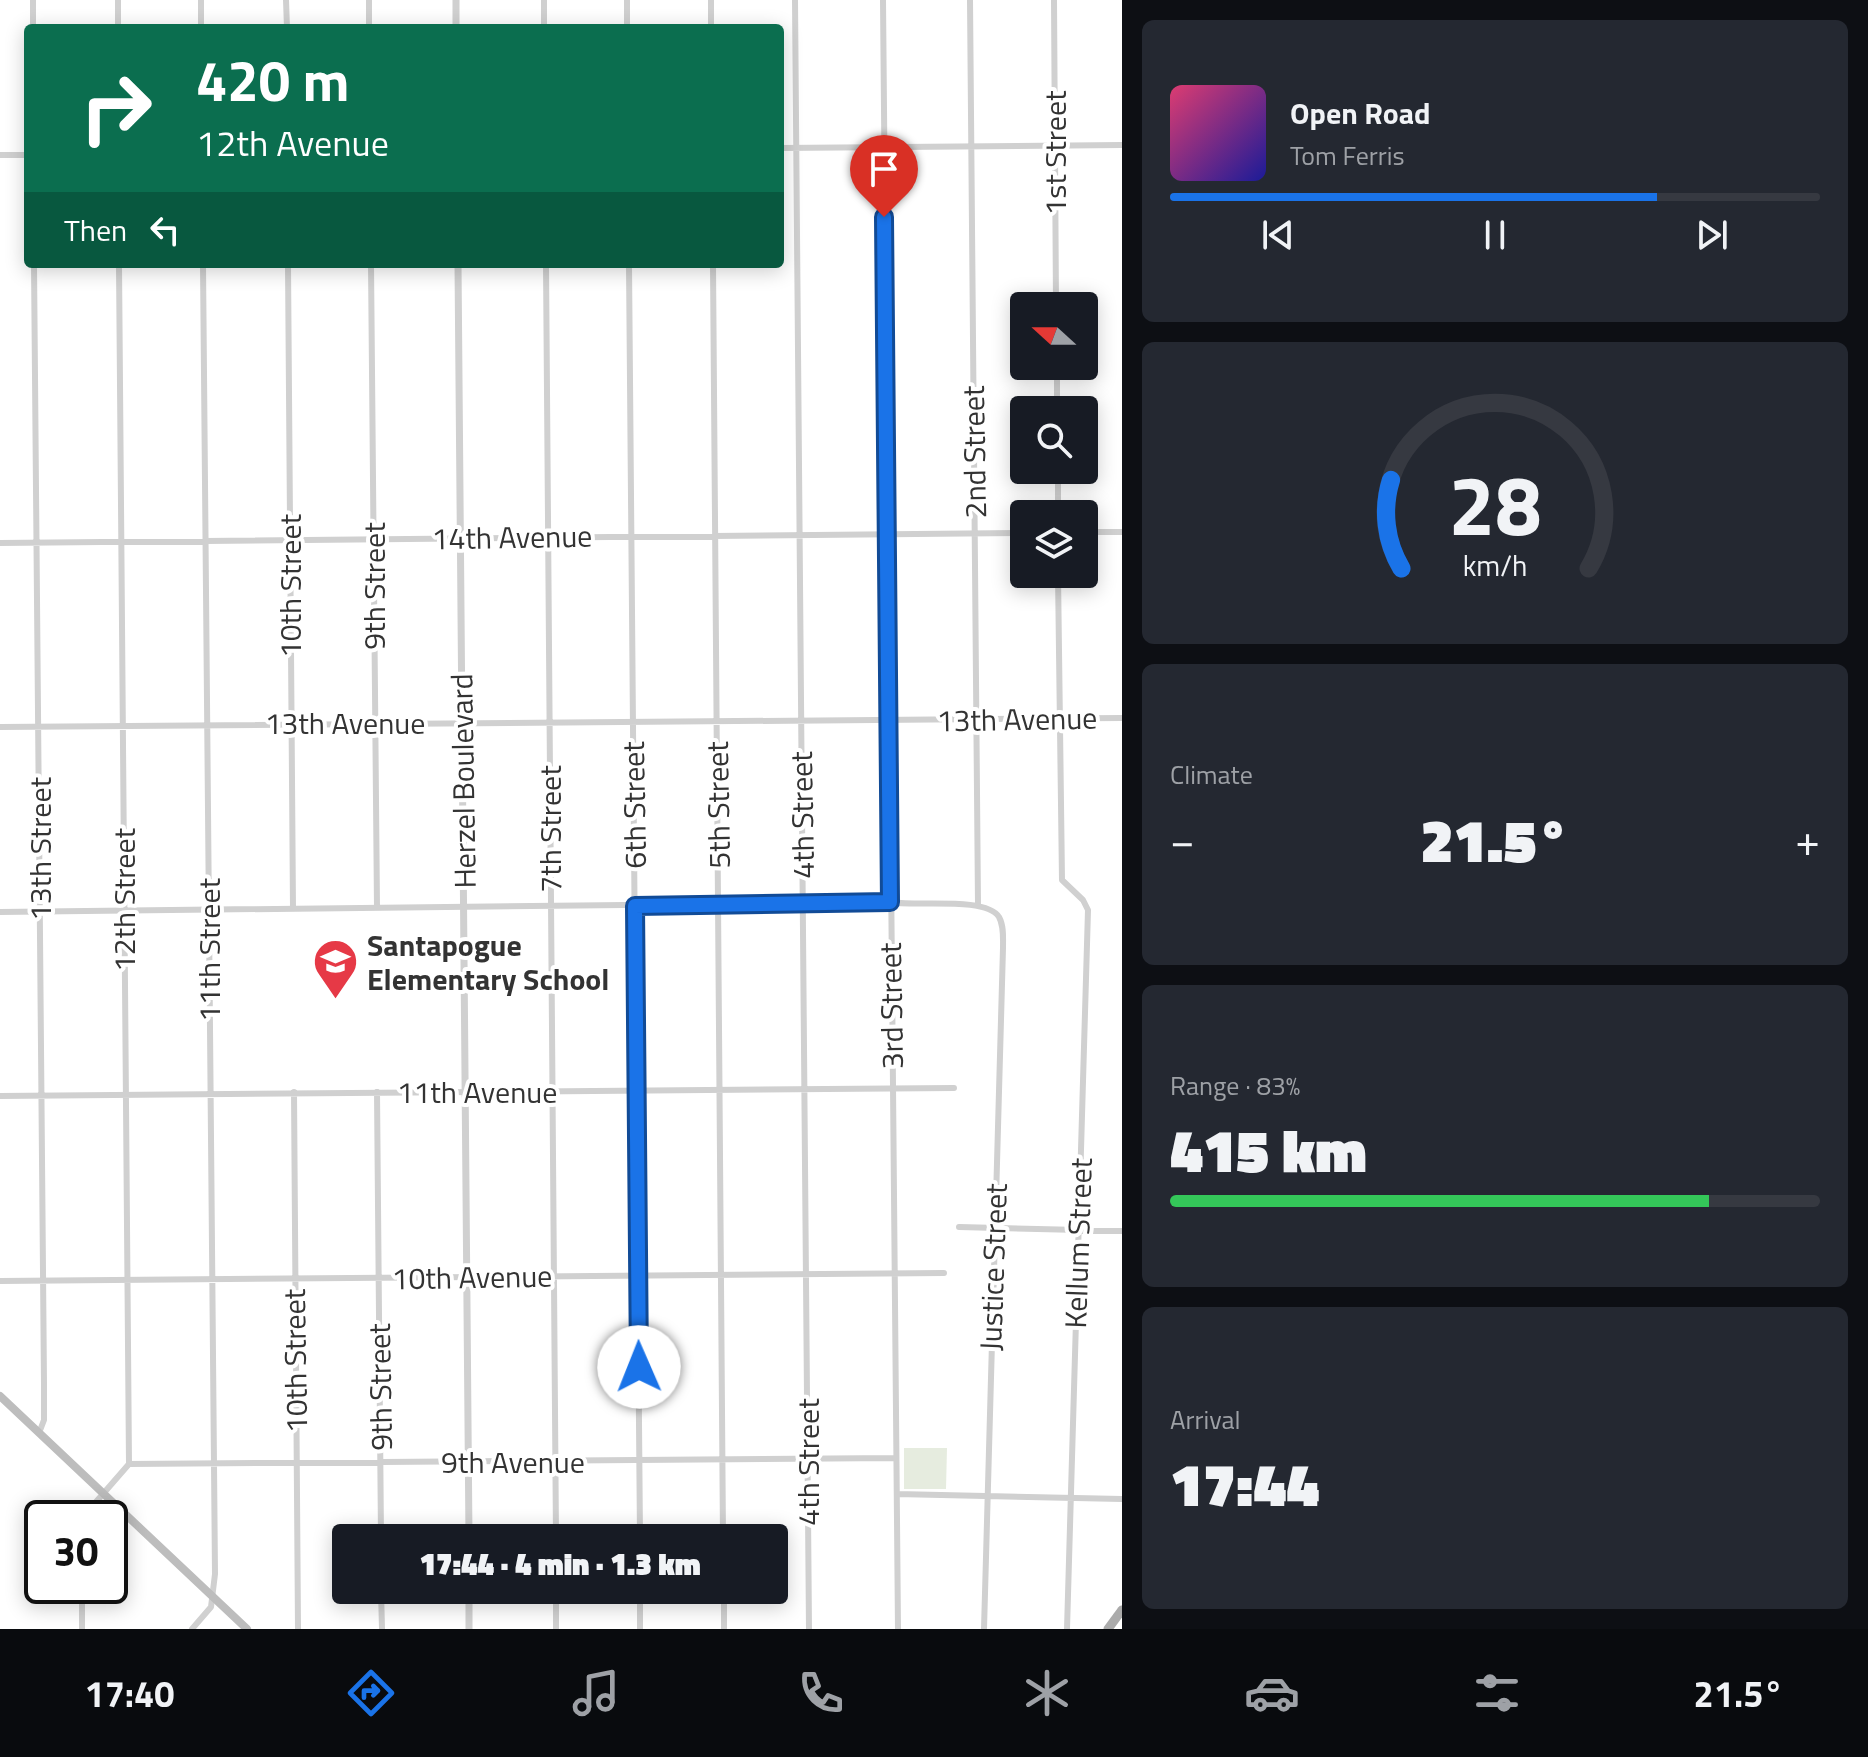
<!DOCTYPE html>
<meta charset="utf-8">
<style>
:root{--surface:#171b24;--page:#242831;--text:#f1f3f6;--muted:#9ea1a6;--line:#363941;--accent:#1a73e8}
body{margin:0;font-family:"Titillium Web",sans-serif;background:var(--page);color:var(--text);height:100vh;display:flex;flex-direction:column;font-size:30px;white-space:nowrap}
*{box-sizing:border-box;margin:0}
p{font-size:26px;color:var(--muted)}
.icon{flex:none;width:44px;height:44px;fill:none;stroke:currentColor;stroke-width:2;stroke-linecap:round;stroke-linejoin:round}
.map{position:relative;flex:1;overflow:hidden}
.sheet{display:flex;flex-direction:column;gap:20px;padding:20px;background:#0d0f14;width:746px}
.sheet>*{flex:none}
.hud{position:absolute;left:24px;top:24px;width:760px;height:244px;border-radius:8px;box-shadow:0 4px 20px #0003;background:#0b6e4f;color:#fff;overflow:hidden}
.needle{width:52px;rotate:291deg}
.tools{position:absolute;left:1010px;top:292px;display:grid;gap:16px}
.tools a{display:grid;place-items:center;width:88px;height:88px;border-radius:8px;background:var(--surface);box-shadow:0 4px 20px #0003;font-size:40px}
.speed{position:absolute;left:24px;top:1500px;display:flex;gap:16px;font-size:40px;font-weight:700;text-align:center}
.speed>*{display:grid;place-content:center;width:104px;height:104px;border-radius:50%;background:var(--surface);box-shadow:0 4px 20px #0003;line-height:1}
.speed .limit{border:4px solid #111;border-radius:12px;background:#fff;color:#111}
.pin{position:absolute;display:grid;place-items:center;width:68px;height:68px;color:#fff;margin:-82px -34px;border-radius:50% 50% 50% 0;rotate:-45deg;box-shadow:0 0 8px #0007}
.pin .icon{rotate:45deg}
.me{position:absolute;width:88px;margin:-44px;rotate:359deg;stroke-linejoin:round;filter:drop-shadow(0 0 6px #0008)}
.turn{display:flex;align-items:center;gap:28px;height:168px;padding:0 40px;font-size:36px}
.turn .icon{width:104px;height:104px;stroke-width:2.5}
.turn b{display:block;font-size:56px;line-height:68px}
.then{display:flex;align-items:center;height:76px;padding:0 40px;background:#0003;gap:16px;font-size:30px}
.big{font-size:60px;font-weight:800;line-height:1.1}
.sheet .tile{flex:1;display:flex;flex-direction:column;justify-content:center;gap:12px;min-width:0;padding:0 28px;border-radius:12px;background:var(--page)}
.sheet .dial{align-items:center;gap:0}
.dial svg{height:208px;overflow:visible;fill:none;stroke:var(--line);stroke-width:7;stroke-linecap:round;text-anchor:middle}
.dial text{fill:var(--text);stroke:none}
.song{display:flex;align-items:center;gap:24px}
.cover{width:96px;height:96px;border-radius:12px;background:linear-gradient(135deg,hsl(340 70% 55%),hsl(240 70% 35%))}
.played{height:8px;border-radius:4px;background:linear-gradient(90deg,var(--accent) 75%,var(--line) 75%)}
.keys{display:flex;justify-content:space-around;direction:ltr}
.heat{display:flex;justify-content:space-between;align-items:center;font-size:44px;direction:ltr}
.charge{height:12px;border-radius:6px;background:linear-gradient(90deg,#34c759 83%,var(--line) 0)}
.trip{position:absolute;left:332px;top:1524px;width:456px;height:80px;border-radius:8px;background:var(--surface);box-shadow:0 4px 20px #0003;font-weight:800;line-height:80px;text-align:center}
.menu{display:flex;height:128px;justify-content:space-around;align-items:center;background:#090b0e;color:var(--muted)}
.menu .icon{width:56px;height:56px}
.menu .active{color:var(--accent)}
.menu b{font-size:36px;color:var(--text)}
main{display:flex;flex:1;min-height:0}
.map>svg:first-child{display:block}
.green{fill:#e6ecdf}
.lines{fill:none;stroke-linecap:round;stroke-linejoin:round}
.minor{stroke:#d0d0d0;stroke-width:6}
.tertiary{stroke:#d0d0d0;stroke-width:7}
.secondary{stroke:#bdbdbd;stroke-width:8}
.primary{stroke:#ababab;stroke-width:9}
.route-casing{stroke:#114b97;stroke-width:20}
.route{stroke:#1a73e8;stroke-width:14}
.labels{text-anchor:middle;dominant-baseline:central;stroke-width:8;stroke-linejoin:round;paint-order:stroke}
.street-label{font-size:30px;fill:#333;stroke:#fff}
.poi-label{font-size:30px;font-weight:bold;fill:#333;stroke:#fff;text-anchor:start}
</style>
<main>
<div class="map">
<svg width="1122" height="1629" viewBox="0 0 1122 1629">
<rect width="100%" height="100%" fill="#fff"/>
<path class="green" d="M904,1448H947L946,1489H904Z"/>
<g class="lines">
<path class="minor" d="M33,0V28
M118,0V28
M201,0V28
M286,0L287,28
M369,0V28
M544,0V28
M627,0V28
M711,0V28
M795,0L809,1629
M883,0L898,1629
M970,0L978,905
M1054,0L1056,306
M780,148L1122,145
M0,155H28
M34,264L44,1383V1420L39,1433
M288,264L293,909
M371,264L377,907
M546,264L556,1538
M629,264L640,1538
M713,264L723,1538
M1057,366V410
M1058,470V514
M1084,532H1122
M0,543L1024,533
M1058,574L1062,880L1083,900L1088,910L1067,1629
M0,727L1122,718
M0,912L890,902C914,907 986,896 999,917C1004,926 1003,938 1003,948L984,1629
M294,1092L298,1629
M377,1092L381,1538
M0,1096L954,1088
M959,1227L1122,1231
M0,1281L944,1273
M129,1464L896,1458
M897,1494L1122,1499
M82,1518L129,1464L119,264
M82,1586V1629
M381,1590L382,1629
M556,1590V1629
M640,1590V1629
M724,1590V1629
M192,1629L211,1607L215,1574L203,264"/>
<path class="tertiary" d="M456,0V28
M458,264L469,1538
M469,1590V1629"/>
<path class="secondary" d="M0,1396L247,1629"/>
<path class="primary" d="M1108,1629L1122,1610"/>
</g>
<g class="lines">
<defs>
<path id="route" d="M639,1367L635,906L890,902L884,217"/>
</defs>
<use href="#route" class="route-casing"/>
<use href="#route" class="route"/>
</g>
<defs>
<symbol id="school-pin" viewBox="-11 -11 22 30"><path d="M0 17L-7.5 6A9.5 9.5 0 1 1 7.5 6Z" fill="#e63946" stroke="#fff"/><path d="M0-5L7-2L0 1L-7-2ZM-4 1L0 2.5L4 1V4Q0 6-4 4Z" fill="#fff"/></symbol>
</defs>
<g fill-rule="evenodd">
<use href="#school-pin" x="310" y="936" width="51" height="69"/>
</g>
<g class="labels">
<g class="street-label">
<text transform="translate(1055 153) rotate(-90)">1st Street</text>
<text transform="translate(974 452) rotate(-91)">2nd Street</text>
<text transform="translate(512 537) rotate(-1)">14th Avenue</text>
<text transform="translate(290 586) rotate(-90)">10th Street</text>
<text transform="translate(374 586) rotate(-90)">9th Street</text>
<text transform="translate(1017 719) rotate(-1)">13th Avenue</text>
<text x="345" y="723">13th Avenue</text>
<text transform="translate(463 781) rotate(-91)">Herzel Boulevard</text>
<text transform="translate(634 805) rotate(-91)">6th Street</text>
<text transform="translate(718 805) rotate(-91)">5th Street</text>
<text transform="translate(802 815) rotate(-91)">4th Street</text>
<text transform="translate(550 829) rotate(-90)">7th Street</text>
<text transform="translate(40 849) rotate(-90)">13th Street</text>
<text transform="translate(124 900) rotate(-90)">12th Street</text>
<text transform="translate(209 950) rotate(-90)">11th Street</text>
<text transform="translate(891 1006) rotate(-91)">3rd Street</text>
<text x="477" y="1092">11th Avenue</text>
<text transform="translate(1078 1243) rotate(-88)">Kellum Street</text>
<text transform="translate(993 1267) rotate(-88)">Justice Street</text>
<text transform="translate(472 1277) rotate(-1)">10th Avenue</text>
<text transform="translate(295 1361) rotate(-91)">10th Street</text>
<text transform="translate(380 1387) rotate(-91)">9th Street</text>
<text x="513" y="1462">9th Avenue</text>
<text transform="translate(808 1462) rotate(-90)">4th Street</text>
</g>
<g class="poi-label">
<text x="367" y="945">Santapogue<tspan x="367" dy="34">Elementary School</tspan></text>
</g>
</g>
</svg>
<div class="tools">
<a><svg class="needle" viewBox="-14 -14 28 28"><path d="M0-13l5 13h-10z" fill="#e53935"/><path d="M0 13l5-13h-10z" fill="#9ea1a6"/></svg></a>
<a><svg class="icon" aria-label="search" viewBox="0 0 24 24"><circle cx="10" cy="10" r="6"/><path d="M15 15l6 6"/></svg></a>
<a><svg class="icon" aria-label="layers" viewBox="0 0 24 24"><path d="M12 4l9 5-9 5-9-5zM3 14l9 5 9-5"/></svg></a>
</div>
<div class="speed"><div class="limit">30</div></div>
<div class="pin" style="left:884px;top:217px;background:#d93025"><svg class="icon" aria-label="arrive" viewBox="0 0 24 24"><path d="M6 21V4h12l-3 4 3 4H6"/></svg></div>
<svg class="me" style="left:639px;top:1367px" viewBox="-20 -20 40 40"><circle r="19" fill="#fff"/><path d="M0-13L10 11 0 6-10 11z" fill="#1a73e8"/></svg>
<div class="trip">17:44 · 4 min · 1.3 km</div>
<div class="hud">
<div class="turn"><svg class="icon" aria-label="right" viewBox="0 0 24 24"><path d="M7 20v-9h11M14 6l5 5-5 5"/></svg><div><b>420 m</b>12th Avenue</div></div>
<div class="then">Then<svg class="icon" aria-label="left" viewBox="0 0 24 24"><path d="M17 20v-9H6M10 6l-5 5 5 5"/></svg></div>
</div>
</div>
<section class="sheet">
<div class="tile">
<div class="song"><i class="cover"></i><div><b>Open Road</b><p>Tom Ferris</p></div></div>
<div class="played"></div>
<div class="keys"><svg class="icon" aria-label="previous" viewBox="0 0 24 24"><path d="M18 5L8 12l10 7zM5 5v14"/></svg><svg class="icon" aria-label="pause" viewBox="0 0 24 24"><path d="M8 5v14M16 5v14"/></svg><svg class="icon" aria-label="next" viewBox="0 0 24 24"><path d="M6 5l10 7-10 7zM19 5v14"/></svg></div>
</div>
<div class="tile dial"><svg viewBox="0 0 100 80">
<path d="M14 69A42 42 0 1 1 86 69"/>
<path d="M14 69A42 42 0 0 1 10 35" stroke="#1a73e8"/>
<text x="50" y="56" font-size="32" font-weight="700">28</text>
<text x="50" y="72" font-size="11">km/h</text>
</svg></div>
<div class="tile"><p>Climate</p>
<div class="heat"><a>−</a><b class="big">21.5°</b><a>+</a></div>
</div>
<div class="tile"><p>Range · 83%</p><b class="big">415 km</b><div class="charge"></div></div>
<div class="tile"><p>Arrival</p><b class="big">17:44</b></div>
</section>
</main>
<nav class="menu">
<b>17:40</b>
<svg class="icon active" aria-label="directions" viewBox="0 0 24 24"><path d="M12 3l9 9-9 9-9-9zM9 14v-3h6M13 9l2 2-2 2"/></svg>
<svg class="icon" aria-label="music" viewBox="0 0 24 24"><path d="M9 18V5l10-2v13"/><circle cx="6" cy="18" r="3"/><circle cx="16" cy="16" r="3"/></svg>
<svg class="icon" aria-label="phone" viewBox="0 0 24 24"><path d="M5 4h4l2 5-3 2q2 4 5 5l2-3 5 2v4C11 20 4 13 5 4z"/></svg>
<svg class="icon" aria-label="climate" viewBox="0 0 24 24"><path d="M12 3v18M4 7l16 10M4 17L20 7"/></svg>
<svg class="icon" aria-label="car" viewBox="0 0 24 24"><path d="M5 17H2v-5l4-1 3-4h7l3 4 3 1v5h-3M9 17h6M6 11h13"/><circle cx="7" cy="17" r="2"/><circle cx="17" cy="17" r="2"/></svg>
<svg class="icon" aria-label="filters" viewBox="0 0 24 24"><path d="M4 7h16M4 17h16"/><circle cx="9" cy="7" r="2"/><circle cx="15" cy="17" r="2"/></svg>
<b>21.5°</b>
</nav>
